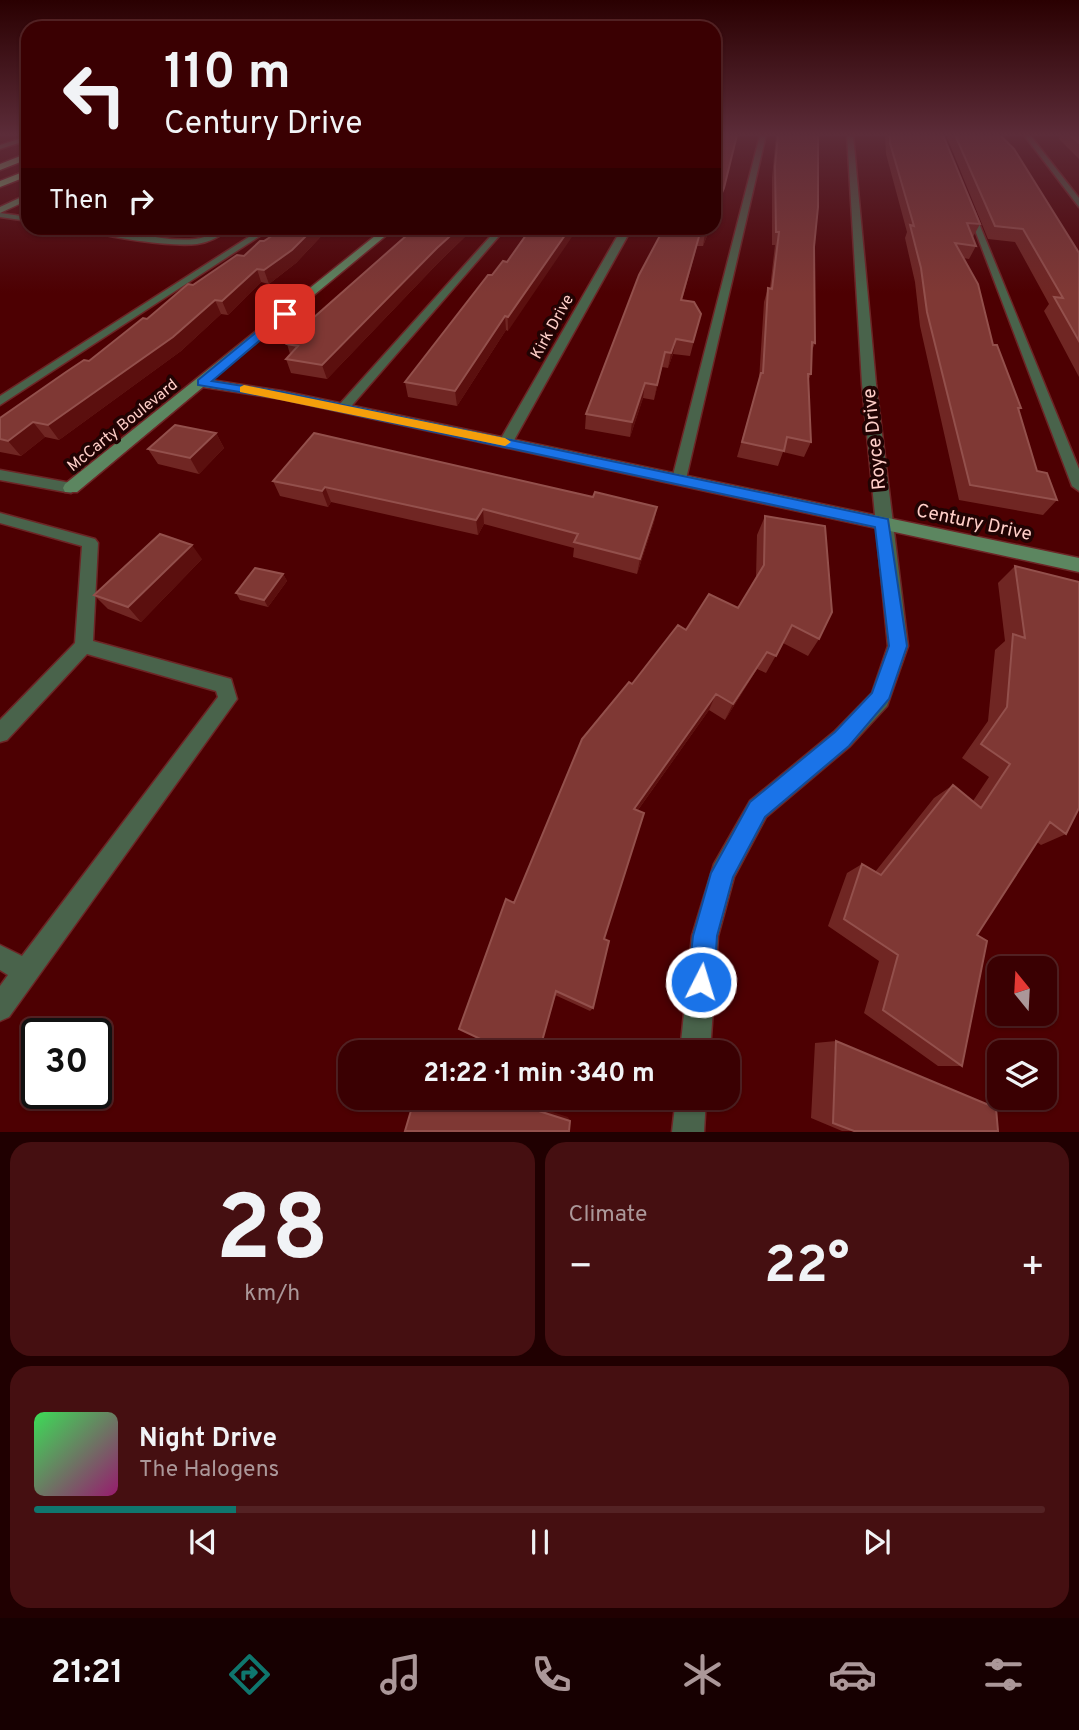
<!DOCTYPE html>
<meta charset="utf-8">
<style>
:root{--surface:#3a0002;--page:#450f11;--text:#f1f3f6;--muted:#ab9799;--line:#542224;--accent:#0f766e}
body{margin:0;font-family:Overpass,sans-serif;background:var(--page);color:var(--text);height:100vh;display:flex;flex-direction:column;font-size:26px;white-space:nowrap}
*{box-sizing:border-box;margin:0}
p{font-size:23px;color:var(--muted)}
.icon{flex:none;width:38px;height:38px;fill:none;stroke:currentColor;stroke-width:2;stroke-linecap:round;stroke-linejoin:round}
.map{position:relative;height:1132px;overflow:hidden}
.panel{display:flex;flex-direction:column;gap:10px;padding:10px;background:#200001;flex:1}
.panel>*{flex:none}
.banner{position:absolute;left:21px;top:21px;width:700px;height:214px;border-radius:21px;box-shadow:0 2px 5px #0004,0 0 0 2px var(--line);background:#3a0002;color:var(--text);overflow:hidden}
.needle{width:46px;rotate:342deg}
.tools{position:absolute;left:987px;top:956px;display:grid;gap:14px}
.tools a{display:grid;place-items:center;width:70px;height:70px;border-radius:14px;background:var(--surface);box-shadow:0 2px 5px #0004,0 0 0 2px var(--line);font-size:35px}
.speed{position:absolute;left:21px;top:1018px;display:flex;gap:14px;font-size:35px;font-weight:700;text-align:center}
.speed>*{display:grid;place-content:center;width:91px;height:91px;border-radius:50%;background:var(--surface);box-shadow:0 2px 5px #0004,0 0 0 2px var(--line);line-height:1}
.speed .limit{border:4px solid #111;border-radius:10px;background:#fff;color:#111}
.pin{position:absolute;display:grid;place-items:center;width:60px;height:60px;color:#fff;margin:-30px;border-radius:14px;box-shadow:0 4px 10px #0006}
.me{position:absolute;width:77px;margin:-38px;rotate:5deg;stroke-linejoin:round;filter:drop-shadow(0 0 5px #0008)}
.turn{display:flex;align-items:center;gap:24px;height:147px;padding:0 28px;font-size:32px}
.turn .icon{width:91px;height:91px;stroke-width:2.5}
.turn b{display:block;font-size:49px;line-height:60px}
.then{display:flex;align-items:center;height:66px;padding:0 28px;background:#0003;gap:14px;font-size:26px}
.big{font-size:52px;font-weight:700;line-height:1.1}
.panel .widget{flex:1;display:flex;flex-direction:column;justify-content:center;gap:10px;min-width:0;padding:0 24px;border-radius:21px;background:var(--page)}
.panel .dial{align-items:center;gap:0}
.dial b{font-size:91px;line-height:1}
.song{display:flex;align-items:center;gap:21px}
.cover{width:84px;height:84px;border-radius:10px;background:linear-gradient(135deg,hsl(130 70% 55%),hsl(320 70% 35%))}
.played{height:7px;border-radius:4px;background:linear-gradient(90deg,var(--accent) 20%,var(--line) 20%)}
.keys{display:flex;justify-content:space-around;direction:ltr}
.heat{display:flex;justify-content:space-between;align-items:center;font-size:38px;direction:ltr}
.panel .tiles{flex:1;display:grid;gap:10px;grid-template-columns:1fr 1fr}
.widget:last-child{grid-column:span 2}
.trip{position:absolute;left:338px;top:1040px;width:402px;height:70px;border-radius:21px;background:var(--surface);box-shadow:0 2px 5px #0004,0 0 0 2px var(--line);font-weight:700;line-height:70px;text-align:center}
.dock{display:flex;height:112px;justify-content:space-around;align-items:center;background:#170001;color:var(--muted)}
.dock .icon{width:49px;height:49px}
.dock .current{color:var(--accent)}
.dock b{font-size:32px;color:var(--text)}
.map>svg:first-child{display:block}
.lines{fill:none;stroke-linecap:round;stroke-linejoin:round}
.service-casing{stroke:#6d2526;stroke-width:3}
.minor-casing{stroke:#6d2526;stroke-width:3}
.secondary-casing{stroke:#6d2526;stroke-width:3}
.motorway-casing{stroke:#6d2526;stroke-width:3}
.service{fill:#49634b;fill-rule:evenodd}
.minor{fill:#49634b;fill-rule:evenodd}
.secondary{fill:#5c8660;fill-rule:evenodd}
.motorway{fill:#77ba7e;fill-rule:evenodd}
.wall{fill:#702623}
.shaded-wall{fill:#5b0f0e}
.building{fill:#7f3834;stroke:#93504c;stroke-width:2}
.route{fill:#1a73e8;stroke:#114b97;stroke-width:2}
.slow{fill:#f59e0b}
.labels{text-anchor:middle;dominant-baseline:central;stroke-width:7;stroke-linejoin:round;paint-order:stroke}
.far-street-label{font-size:16px;fill:#ffcfc9;stroke:#210303}
.street-label{font-size:19px;fill:#ffcfc9;stroke:#210303}
</style>
<div class="map">
<svg width="1079" height="1132" viewBox="0 0 1079 1132">
<rect width="100%" height="100%" fill="#4d0002"/>
<g class="lines">
<defs>
<path id="service" d="M760,135H766L686,479L679,484L672,479Z
M967,209L974,211L1079,469V491L1072,486Z
M0,213L28,217V221L0,217Z
M84,228C120,225 157,243 195,239C209,238 218,227 231,228C221,236 210,242 197,244C175,247 102,238 84,228Z
M263,228H272L0,405V396Z
M498,228H506L347,411H339V405Z
M0,470L71,483L78,488L71,493L0,480Z
M0,513L95,539L98,543L93,641L231,679L237,699L9,1017L0,1021V986L8,975L0,970V945L22,956L218,697L216,691L87,654L7,740L0,742V720L75,643L82,546L0,523Z"/>
<path id="minor" d="M847,135H853L876,384L908,646L887,706L850,746L766,817L734,877L718,936L710,1052H680L692,936L714,864L750,801L834,732L872,693L888,646L862,384Z
M1024,135H1030L1079,198V207Z
M622,228H632L513,442L506,447L501,445L499,442Z
M676,1097H706L704,1132H672Z"/>
<path id="secondary" d="M28,136V140L0,149V145Z
M28,194V200L0,213V207Z
M385,228H395L211,380L282,391L1079,558V572L282,399L203,387L77,492H65L63,488L65,484Z"/>
<path id="motorway" d="M28,153V159L0,170V164Z
M28,170V176L0,187V181Z"/>
</defs>
<use href="#service" class="service-casing"/>
<use href="#minor" class="minor-casing"/>
<use href="#secondary" class="secondary-casing"/>
<use href="#motorway" class="motorway-casing"/>
<use href="#service" class="service"/>
<use href="#minor" class="minor"/>
<use href="#secondary" class="secondary"/>
<use href="#motorway" class="motorway"/>
</g>
<path class="wall" d="M776,135H818L814,247L815,343L811,353V374L808,381L811,442L804,457L783,452L778,466L737,457L759,380L764,302L768,288H770L775,245H772V178Z
M885,135H943L980,224L973,237L976,246L969,259L963,258L993,345L1021,408L1019,410L1037,471L1057,500L1043,515L959,500L920,326L915,282L905,238L907,232L886,154Z
M946,135H1003L1002,136L1079,253V377L1044,311L1049,304L1015,242L988,239Z
M1057,135H1079V159L1059,139L1060,137Z
M136,228H210L195,236Z
M284,228H343L336,233L326,231L296,263L269,284L261,282L228,315L221,314L181,351L59,440L45,437L21,456L0,452V418L89,361L193,285L244,256Z
M415,228H474L439,262L327,379L291,373L286,359L290,354L287,344Z
M664,228H710L703,246H697L682,300L701,314L690,356L673,354L668,368L662,367L654,400L643,398L630,437L585,429L586,414Z
M507,262L508,331L506,330L457,406L408,397L405,382L492,275Z
M216,433L224,448L199,474L158,464L148,449Z
M273,481L593,497L657,507L654,522L637,574L573,557L574,548L484,524L478,535L331,502L328,507L280,496Z
M765,516L819,639L808,656L783,643L766,673L757,669L725,720L709,710L638,810L604,939L593,1008L590,1011L555,995L514,903L632,684L686,630L738,608L756,578L757,535Z
M202,559L141,622L108,609L94,595Z
M1015,566L1066,834L1041,845L1037,842L977,935L962,1066H938L864,1013L879,961L828,926L847,873L862,864L875,872L934,798L953,785L973,801L989,777L962,758L988,721L995,650L1005,641L998,583Z
M283,574L287,581L268,607L240,600L236,593Z
M836,1041L998,1131H842L811,1118L815,1043Z"/>
<path class="shaded-wall" d="M737,135L721,200L714,218V212Z
M191,228H210L195,236Z
M314,228H325L326,231L296,263L269,284L264,270Z
M334,228H343L336,233Z
M459,228H474L439,262L327,379L322,365L437,248Z
M570,228H578L508,331V317Z
M708,228H710L703,246L705,233Z
M700,233L697,246L678,314L681,300Z
M257,269L261,282L228,315L222,301Z
M215,300L221,314L181,351L59,440L48,425Z
M505,316L506,330L457,406L455,391Z
M676,339L673,354L668,368L671,353Z
M665,352L662,367L654,400L657,385Z
M645,383L643,398L630,437L632,422Z
M33,422L45,437L21,456L8,441Z
M216,433L224,448L199,474L190,458Z
M325,487L331,502L328,507L322,491Z
M657,507L654,522L637,574L640,559Z
M483,509L484,524L478,535L476,520Z
M192,545L202,559L141,622L128,607Z
M283,574L287,581L268,607L264,600Z
M767,652L757,669L725,720L733,704Z
M716,694L709,710L630,821L634,809Z
M495,1097H506L568,1117L570,1121Z"/>
<path class="building" d="M714,135H737L724,188L714,212Z
M778,135H818V207L814,247L815,343L812,342L811,374H808L811,442L787,437L784,451L742,442L761,373H763L768,288L772,289L779,232H776L775,166Z
M890,135H943L980,224L967,223L976,246L955,243L978,284L993,345H997L1021,408H1018L1037,471L1047,473L1057,500L970,485L927,312L921,268L910,225L914,226L890,143Z
M955,135H1000L1014,149L1079,253V341L1054,297L1063,298L1023,229L995,226Z
M1070,135H1079V143Z
M284,228H314L292,250L264,270L257,269L222,301L215,300L173,337L48,425L33,422L8,441L0,439V418L66,372L84,360L89,361L143,318L147,319L188,284L193,285L237,255L244,256L260,241H264Z
M415,228H459L437,248L322,365L286,359L298,346L287,344L312,319Z
M531,228H570L508,317L505,316L455,391L405,382L488,275H492L503,261L507,262Z
M664,228H708L705,233H700L681,300L694,302L701,314L693,342L676,339L671,353L665,352L657,385L645,383L632,422L586,414L639,275Z
M175,425L216,433L190,458L148,449Z
M314,433L593,497L595,492L657,507L640,559L574,542L578,534L483,509L476,520L325,487L322,491L273,481Z
M765,516L825,526L832,612L819,639L792,625L776,656L767,652L733,704L716,694L634,809L644,813L604,939L609,941L593,1008L556,991L539,1052H508L459,1029L506,899L514,903L582,739L629,682L632,684L678,625L686,630L709,594L738,608L764,565Z
M160,534L192,545L128,607L94,595Z
M1015,566L1079,582V808L1066,834L1050,822L977,935L987,941L962,1066L883,1010L898,955L844,919L862,864L881,875L953,785L981,808L1010,764L981,744L1007,707L1013,634L1025,638Z
M255,568L283,574L264,600L236,593Z
M836,1041L996,1108L998,1131H854L833,1123Z
M415,1097H495L570,1121L569,1131H405Z"/>
<linearGradient id="sky" x2="0" y2="1"><stop stop-color="#2a0001"/><stop offset="0.46" stop-color="#5c2c39"/><stop offset="1" stop-color="#5c2c39" stop-opacity="0"/></linearGradient>
<rect width="1079" height="293" fill="url(#sky)"/>
<path class="route" d="M282,311L291,314L212,381L282,392L888,519L907,646L889,699L849,746L765,817L733,877L717,936L714,982L710,991L701,995L692,991L688,982L693,936L711,873L750,802L835,732L872,693L889,646L875,527L282,399L198,385V380Z"/>
<path class="slow" d="M244,385L505,438L511,442L505,446L240,392V387Z"/>
<g class="labels">
<g class="far-street-label">
<text transform="translate(553 327) rotate(-61)">Kirk Drive</text>
<text transform="translate(123 426) rotate(-39)">McCarty Boulevard</text>
</g>
<g class="street-label">
<text transform="translate(875 439) rotate(-96)">Royce Drive</text>
<text transform="translate(974 523) rotate(12)">Century Drive</text>
</g>
</g>
</svg>
<div class="tools">
<a><svg class="needle" viewBox="-14 -14 28 28"><path d="M0-13l5 13h-10z" fill="#e53935"/><path d="M0 13l5-13h-10z" fill="#ab9799"/></svg></a>
<a><svg class="icon" aria-label="layers" viewBox="0 0 24 24"><path d="M12 4l9 5-9 5-9-5zM3 14l9 5 9-5"/></svg></a>
</div>
<div class="speed"><div class="limit">30</div></div>
<div class="pin" style="left:285px;top:314px;background:#d93025"><svg class="icon" aria-label="arrive" viewBox="0 0 24 24"><path d="M6 21V4h12l-3 4 3 4H6"/></svg></div>
<svg class="me" style="left:701px;top:982px" viewBox="-20 -20 40 40"><circle r="17" fill="#1a73e8" stroke="#fff" stroke-width="3"/><path d="M0-11L8 9 0 5-8 9z" fill="#fff"/></svg>
<div class="trip">21:22 · 1 min · 340 m</div>
<div class="banner">
<div class="turn"><svg class="icon" aria-label="left" viewBox="0 0 24 24"><path d="M17 20v-9H6M10 6l-5 5 5 5"/></svg><div><b>110 m</b>Century Drive</div></div>
<div class="then">Then<svg class="icon" aria-label="right" viewBox="0 0 24 24"><path d="M7 20v-9h11M14 6l5 5-5 5"/></svg></div>
</div>
</div>
<section class="panel">
<div class="tiles">
<div class="widget dial"><b>28</b><p>km/h</p></div>
<div class="widget"><p>Climate</p>
<div class="heat"><a>−</a><b class="big">22°</b><a>+</a></div>
</div>
<div class="widget">
<div class="song"><i class="cover"></i><div><b>Night Drive</b><p>The Halogens</p></div></div>
<div class="played"></div>
<div class="keys"><svg class="icon" aria-label="previous" viewBox="0 0 24 24"><path d="M18 5L8 12l10 7zM5 5v14"/></svg><svg class="icon" aria-label="pause" viewBox="0 0 24 24"><path d="M8 5v14M16 5v14"/></svg><svg class="icon" aria-label="next" viewBox="0 0 24 24"><path d="M6 5l10 7-10 7zM19 5v14"/></svg></div>
</div>
</div>
</section>
<nav class="dock">
<b>21:21</b>
<svg class="icon current" aria-label="directions" viewBox="0 0 24 24"><path d="M12 3l9 9-9 9-9-9zM9 14v-3h6M13 9l2 2-2 2"/></svg>
<svg class="icon" aria-label="music" viewBox="0 0 24 24"><path d="M9 18V5l10-2v13"/><circle cx="6" cy="18" r="3"/><circle cx="16" cy="16" r="3"/></svg>
<svg class="icon" aria-label="phone" viewBox="0 0 24 24"><path d="M5 4h4l2 5-3 2q2 4 5 5l2-3 5 2v4C11 20 4 13 5 4z"/></svg>
<svg class="icon" aria-label="climate" viewBox="0 0 24 24"><path d="M12 3v18M4 7l16 10M4 17L20 7"/></svg>
<svg class="icon" aria-label="car" viewBox="0 0 24 24"><path d="M5 17H2v-5l4-1 3-4h7l3 4 3 1v5h-3M9 17h6M6 11h13"/><circle cx="7" cy="17" r="2"/><circle cx="17" cy="17" r="2"/></svg>
<svg class="icon" aria-label="filters" viewBox="0 0 24 24"><path d="M4 7h16M4 17h16"/><circle cx="9" cy="7" r="2"/><circle cx="15" cy="17" r="2"/></svg>
</nav>
